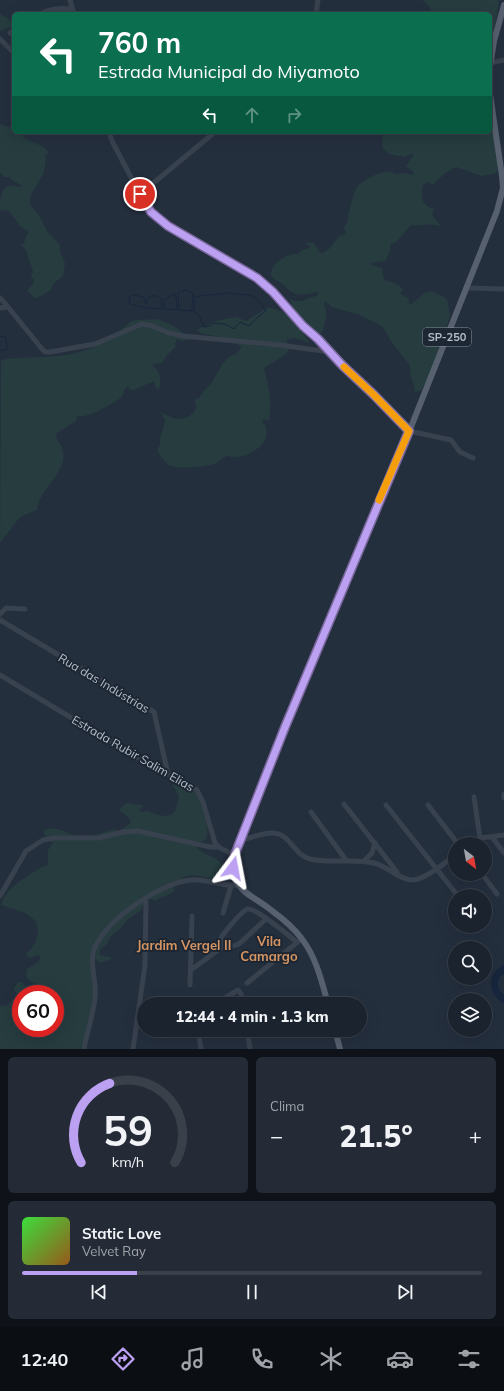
<!DOCTYPE html>
<html lang="pt">
<meta charset="utf-8">
<style>
:root{--surface:#1b232e;--page:#242b36;--text:#f1f3f6;--muted:#a0a4aa;--line:#39404a;--accent:#bca0f2}
body{margin:0;font-family:Mulish,sans-serif;background:var(--page);color:var(--text);height:100vh;display:flex;flex-direction:column;font-size:15px;white-space:nowrap}
*{box-sizing:border-box;margin:0}
p{font-size:13px;color:var(--muted)}
.icon{flex:none;width:22px;height:22px;fill:none;stroke:currentColor;stroke-width:2;stroke-linecap:round;stroke-linejoin:round}
.map{position:relative;height:1049px;overflow:hidden}
.panel{display:flex;flex-direction:column;gap:8px;padding:8px;background:#0f1319;flex:1}
.panel>*{flex:none}
.top-card{position:absolute;left:12px;top:12px;width:480px;height:122px;border-radius:6px;box-shadow:0 4px 16px #0002,0 0 0 1px var(--line);background:#0b6e4f;color:#fff;overflow:hidden}
.needle{width:26px;rotate:149deg}
.tools{position:absolute;left:448px;top:837px;display:grid;gap:8px}
.tools a{display:grid;place-items:center;width:44px;height:44px;border-radius:50%;background:var(--surface);box-shadow:0 4px 16px #0002,0 0 0 1px var(--line);font-size:20px}
.speed{position:absolute;left:12px;top:985px;display:flex;gap:8px;font-size:20px;font-weight:700;text-align:center}
.speed>*{display:grid;place-content:center;width:52px;height:52px;border-radius:50%;background:var(--surface);box-shadow:0 4px 16px #0002,0 0 0 1px var(--line);line-height:1}
.speed .limit{border:6px solid #d22;background:#fff;color:#111}
.pin{position:absolute;display:grid;place-items:center;width:34px;height:34px;color:#fff;margin:-17px;border:2px solid #fff;border-radius:50%;box-shadow:0 1px 4px #0007}
.me{position:absolute;width:44px;margin:-22px;rotate:13deg;stroke-linejoin:round;filter:drop-shadow(0 0 3px #0008)}
.turn{display:flex;align-items:center;gap:14px;height:84px;padding:0 20px;font-size:18px}
.turn .icon{width:52px;height:52px;stroke-width:2.5}
.turn b{display:block;font-size:28px;line-height:34px}
.lanes{display:flex;align-items:center;height:38px;padding:0 20px;background:#0003;justify-content:center;gap:20px;direction:ltr}
.lanes .off{opacity:.35}
.big{font-size:30px;font-weight:800;line-height:1.1}
.panel .card{flex:1;display:flex;flex-direction:column;justify-content:center;gap:6px;min-width:0;padding:0 14px;border-radius:6px;background:var(--page)}
.panel .dial{align-items:center;gap:0}
.dial svg{height:104px;overflow:visible;fill:none;stroke:var(--line);stroke-width:7;stroke-linecap:round;text-anchor:middle}
.dial text{fill:var(--text);stroke:none}
.song{display:flex;align-items:center;gap:12px}
.cover{width:48px;height:48px;border-radius:6px;background:linear-gradient(135deg,hsl(120 70% 55%),hsl(30 70% 35%))}
.played{height:4px;border-radius:2px;background:linear-gradient(90deg,var(--accent) 25%,var(--line) 25%)}
.keys{display:flex;justify-content:space-around;direction:ltr}
.heat{display:flex;justify-content:space-between;align-items:center;font-size:22px;direction:ltr}
.panel .tiles{flex:1;display:grid;gap:8px;grid-template-columns:1fr 1fr}
.card:last-child{grid-column:span 2}
.trip{position:absolute;left:137px;top:997px;width:230px;height:40px;border-radius:20px;background:var(--surface);box-shadow:0 4px 16px #0002,0 0 0 1px var(--line);font-weight:800;line-height:40px;text-align:center}
.dock{display:flex;height:64px;justify-content:space-around;align-items:center;background:#0b0e12;color:var(--muted)}
.dock .icon{width:28px;height:28px}
.dock .current{color:var(--accent)}
.dock b{font-size:18px;color:var(--text)}
.map>svg:first-child{display:block}
.green{fill:#263c3f;fill-rule:evenodd}
.lines{fill:none;stroke-linecap:round;stroke-linejoin:round}
.stream{stroke:#17263c;stroke-width:1}
.river{stroke:#17263c;stroke-width:7}
.minor{stroke:#38414e;stroke-width:5}
.major{stroke:#56606e;stroke-width:6}
.route-casing{stroke:#7a689d;stroke-width:10}
.route{stroke:#bca0f2;stroke-width:7}
.slow{stroke:#f59e0b;stroke-width:7}
.labels{text-anchor:middle;dominant-baseline:central;stroke-width:4;stroke-linejoin:round;paint-order:stroke}
.shield{fill:#1d2633;stroke:#878f9c;stroke-width:1}
.shield-label{font-size:11px;font-weight:bold;fill:#b4bcc9}
.street-label{font-size:12px;fill:#b4bcc9;stroke:#1d2633}
.neighbourhood-label{font-size:13px;font-weight:bold;fill:#d59563;stroke:#1d2633}
</style>
<div class="map">
<svg width="504" height="1049" viewBox="0 0 504 1049">
<rect width="100%" height="100%" fill="#242f3e"/>
<path class="green" d="M423,0H499L497,16L490,51V14H433L429,6Z
M0,14L9,19L13,26L0,31Z
M490,98L499,165L496,173L482,176L456,167L445,173L434,184L432,185L429,182L424,184C421,189 421,200 425,204C427,207 431,208 434,209L432,215L441,226C431,223 422,226 411,225L397,241L390,245V252L385,261L370,263L372,265L382,268L384,280C391,282 399,283 403,290L400,294L408,298L410,305C421,299 423,287 438,294C442,296 444,297 447,299L450,315L442,344L425,384L420,391L415,392L414,384L411,378L410,366L391,341L382,326L360,315L332,307L325,301C323,305 326,308 326,313C327,316 323,331 322,333L317,334L316,338C305,326 294,315 290,299C302,305 306,297 317,296L318,292C311,293 303,296 296,294C290,293 286,286 281,283C279,281 275,280 273,278C270,275 271,272 272,269C277,259 288,254 298,254L301,251L309,248L311,246L306,245L307,243H314L320,253H323L330,248L339,236L346,234L344,227L347,223C347,218 354,190 357,187C363,180 387,166 395,174L403,173L414,175L413,172L406,166L413,156L414,153L404,157L390,154L383,149C382,143 381,137 385,132H490Z
M0,124L13,128L14,132H19L25,138L44,147L49,152L45,156L46,158L44,172L30,197V204L40,217L47,231L60,245V252L65,263L63,276L53,284L51,290L37,298H35L27,291L34,282V279L31,278L33,271L28,258L27,252L19,241L22,244H24L26,235L29,232L21,227L9,211L0,210C0,201 0,187 10,186C14,185 18,188 22,186L8,177H4L0,172Z
M267,308C287,307 300,329 310,343L295,338L286,340L290,348L286,354L264,368C269,388 272,399 269,420L268,421L265,419L262,420C263,423 265,425 266,428C271,444 250,456 237,457C234,458 230,456 227,456C223,457 219,462 214,464C205,467 180,469 171,466C165,463 160,456 157,450L160,445V438L164,425L165,420L161,413C167,414 171,418 176,419C187,420 201,412 194,400L199,398L204,391L211,384L223,363L230,356L237,353L242,346L232,343L225,338L200,333L197,330L219,320L236,317L246,321Z
M157,319L172,325L192,339L181,341L177,339L175,344L176,347L168,354L162,363L152,364L153,366C160,371 162,381 159,389L156,388L154,381L134,390H130L128,387C123,388 125,392 122,396C118,402 96,412 89,415C85,416 81,416 77,416L76,421L57,433L56,438C80,467 39,485 37,510L20,517L0,543L1,360C28,355 56,360 83,351C97,347 111,337 123,328C126,326 129,322 132,321C140,319 149,320 157,319Z
M172,780C179,783 187,785 192,790C203,797 211,828 206,840L197,843L196,847C207,858 228,857 223,877C212,882 199,873 187,876C181,877 179,883 174,885V891C171,894 160,898 155,901L149,898H146L143,907L140,911L127,920L121,928L110,937L107,944L100,949V955L110,957L112,959L99,963L94,957L95,995L89,1025L81,1049H0V1006L7,1005L17,995V993L13,990L18,982L23,983L27,989H41C34,980 24,985 27,969L38,962L41,957L38,955L29,958L26,955L27,953C32,949 35,944 37,937C43,914 17,911 1,905C6,889 21,880 34,872C39,869 42,866 48,865V850L53,843L46,838L43,831C57,824 65,834 79,836C91,837 103,833 114,829L121,833L124,828L131,823L129,818L119,810L126,803L143,805V807L139,810L140,812L148,811L161,816L171,815L175,811L179,797L171,781ZM21,994H55V1028H21Z"/>
<g class="lines">
<path class="stream" d="M187,290L193,294L192,311L179,310L178,293Z
M230,293C253,297 252,290 266,311L259,316L249,326L240,322L234,329L225,324L214,323L210,326L204,327L199,315L194,311L195,297Z
M175,294L176,297L177,310L164,309V300L172,295Z
M135,295L145,298V303H147L148,298C153,295 156,295 161,298L162,309L146,308L130,304L129,297Z
M0,336L6,337L7,349L0,351"/>
<path class="river" d="M504,969C489,978 493,991 504,1000"/>
<path class="minor" d="M70,0L74,14
M40,14C51,8 60,8 72,9
M316,14L318,0
M10,33L14,30
M0,39L14,53
M490,63L504,60
M109,132L112,141L145,204L151,212L168,226L257,278L273,292L303,326L318,339L342,365L373,394L409,431L451,440L460,452L473,458
M140,194L215,132
M467,288L504,289
M0,298L8,307
M0,308L8,307L42,349L45,352H50L95,344L142,324L152,326L169,333L183,336L280,345L330,352
M0,614L6,608L25,609
M0,620L154,712L168,774
M0,675L140,759L197,790L203,802L215,843L220,848L235,855
M504,794V798
M474,797L480,838
M344,804L397,872
M386,805L458,896
M428,805L458,844
M311,812L346,860
M492,837L504,853
M241,840C252,838 263,832 274,833C290,834 295,856 310,859C331,864 353,858 374,863C387,866 399,880 413,880C426,879 445,863 455,855
M471,844L480,838L504,835
M364,861L372,853L375,843
M482,874L497,894
M0,896L26,851L43,840L54,838H99L123,832L138,831L210,847H218
M223,913L231,886
M225,945L220,941L222,936C226,931 242,910 248,909C256,908 289,936 297,942
M191,970L225,945L233,946L239,944L266,919
M247,983L299,941
M190,985L192,916
M215,1004L238,990L241,994L243,1004
M198,1030L201,1049
M247,1030L250,1049
M84,1049C87,1032 93,1015 95,998C97,983 90,968 93,953C100,923 160,883 190,880C206,878 221,887 238,885
M133,1049L145,965L146,898"/>
<path class="major" d="M490,66L494,41L504,5
M328,1004C322,982 316,957 302,939C294,928 282,918 271,910C247,891 229,891 235,855L285,727L411,427L497,211L503,188L502,176L490,94
M335,1030L340,1049"/>
</g>
<g class="lines">
<defs>
<path id="route" d="M140,194L151,212L168,226L257,278L273,292L303,326L318,339L342,365L373,394L409,431L285,727L235,854L233,868"/>
</defs>
<use href="#route" class="route-casing"/>
<use href="#route" class="route"/>
<path class="slow" d="M344,367L373,394L409,431L379,500"/>
</g>
<g class="labels">
<rect class="shield" x="423" y="328" width="48" height="18" rx="3"/>
<g class="shield-label">
<text x="447" y="337">SP-250</text>
</g>
<g class="street-label">
<text transform="translate(104 683) rotate(31)">Rua das Indústrias</text>
<text transform="translate(133 753) rotate(30)">Estrada Rubir Salim Elias</text>
</g>
<g class="neighbourhood-label">
<text x="269" y="941">Vila<tspan x="269" dy="15">Camargo</tspan></text>
<text x="184" y="945">Jardim Vergel II</text>
</g>
</g>
</svg>
<div class="tools">
<a><svg class="needle" viewBox="-14 -14 28 28"><path d="M0-13l5 13h-10z" fill="#e53935"/><path d="M0 13l5-13h-10z" fill="#a0a4aa"/></svg></a>
<a><svg class="icon" aria-label="sound" viewBox="0 0 24 24"><path d="M4 9h4l5-4v14l-5-4H4zM17 9q2 3 0 6"/></svg></a>
<a><svg class="icon" aria-label="search" viewBox="0 0 24 24"><circle cx="10" cy="10" r="6"/><path d="M15 15l6 6"/></svg></a>
<a><svg class="icon" aria-label="layers" viewBox="0 0 24 24"><path d="M12 4l9 5-9 5-9-5zM3 14l9 5 9-5"/></svg></a>
</div>
<div class="speed"><div class="limit">60</div></div>
<div class="pin" style="left:140px;top:194px;background:#d93025"><svg class="icon" aria-label="arrive" viewBox="0 0 24 24"><path d="M6 21V4h12l-3 4 3 4H6"/></svg></div>
<svg class="me" style="left:233px;top:868px" viewBox="-20 -20 40 40"><path d="M0-17L14 15 0 8-14 15z" fill="#bca0f2" stroke="#fff" stroke-width="4"/></svg>
<div class="trip">12:44 · 4 min · 1.3 km</div>
<div class="top-card">
<div class="turn"><svg class="icon" aria-label="left" viewBox="0 0 24 24"><path d="M17 20v-9H6M10 6l-5 5 5 5"/></svg><div><b>760 m</b>Estrada Municipal do Miyamoto</div></div>
<div class="lanes"><svg class="icon" aria-label="left" viewBox="0 0 24 24"><path d="M17 20v-9H6M10 6l-5 5 5 5"/></svg><svg class="icon off" aria-label="ahead" viewBox="0 0 24 24"><path d="M12 20V5M6 11l6-6 6 6"/></svg><svg class="icon off" aria-label="right" viewBox="0 0 24 24"><path d="M7 20v-9h11M14 6l5 5-5 5"/></svg></div>
</div>
</div>
<section class="panel">
<div class="tiles">
<div class="card dial"><svg viewBox="0 0 100 80">
<path d="M14 69A42 42 0 1 1 86 69"/>
<path d="M14 69A42 42 0 0 1 36 8" stroke="#bca0f2"/>
<text x="50" y="56" font-size="32" font-weight="700">59</text>
<text x="50" y="72" font-size="11">km/h</text>
</svg></div>
<div class="card"><p>Clima</p>
<div class="heat"><a>−</a><b class="big">21.5°</b><a>+</a></div>
</div>
<div class="card">
<div class="song"><i class="cover"></i><div><b>Static Love</b><p>Velvet Ray</p></div></div>
<div class="played"></div>
<div class="keys"><svg class="icon" aria-label="previous" viewBox="0 0 24 24"><path d="M18 5L8 12l10 7zM5 5v14"/></svg><svg class="icon" aria-label="pause" viewBox="0 0 24 24"><path d="M8 5v14M16 5v14"/></svg><svg class="icon" aria-label="next" viewBox="0 0 24 24"><path d="M6 5l10 7-10 7zM19 5v14"/></svg></div>
</div>
</div>
</section>
<nav class="dock">
<b>12:40</b>
<svg class="icon current" aria-label="directions" viewBox="0 0 24 24"><path d="M12 3l9 9-9 9-9-9zM9 14v-3h6M13 9l2 2-2 2"/></svg>
<svg class="icon" aria-label="music" viewBox="0 0 24 24"><path d="M9 18V5l10-2v13"/><circle cx="6" cy="18" r="3"/><circle cx="16" cy="16" r="3"/></svg>
<svg class="icon" aria-label="phone" viewBox="0 0 24 24"><path d="M5 4h4l2 5-3 2q2 4 5 5l2-3 5 2v4C11 20 4 13 5 4z"/></svg>
<svg class="icon" aria-label="climate" viewBox="0 0 24 24"><path d="M12 3v18M4 7l16 10M4 17L20 7"/></svg>
<svg class="icon" aria-label="car" viewBox="0 0 24 24"><path d="M5 17H2v-5l4-1 3-4h7l3 4 3 1v5h-3M9 17h6M6 11h13"/><circle cx="7" cy="17" r="2"/><circle cx="17" cy="17" r="2"/></svg>
<svg class="icon" aria-label="filters" viewBox="0 0 24 24"><path d="M4 7h16M4 17h16"/><circle cx="9" cy="7" r="2"/><circle cx="15" cy="17" r="2"/></svg>
</nav>
